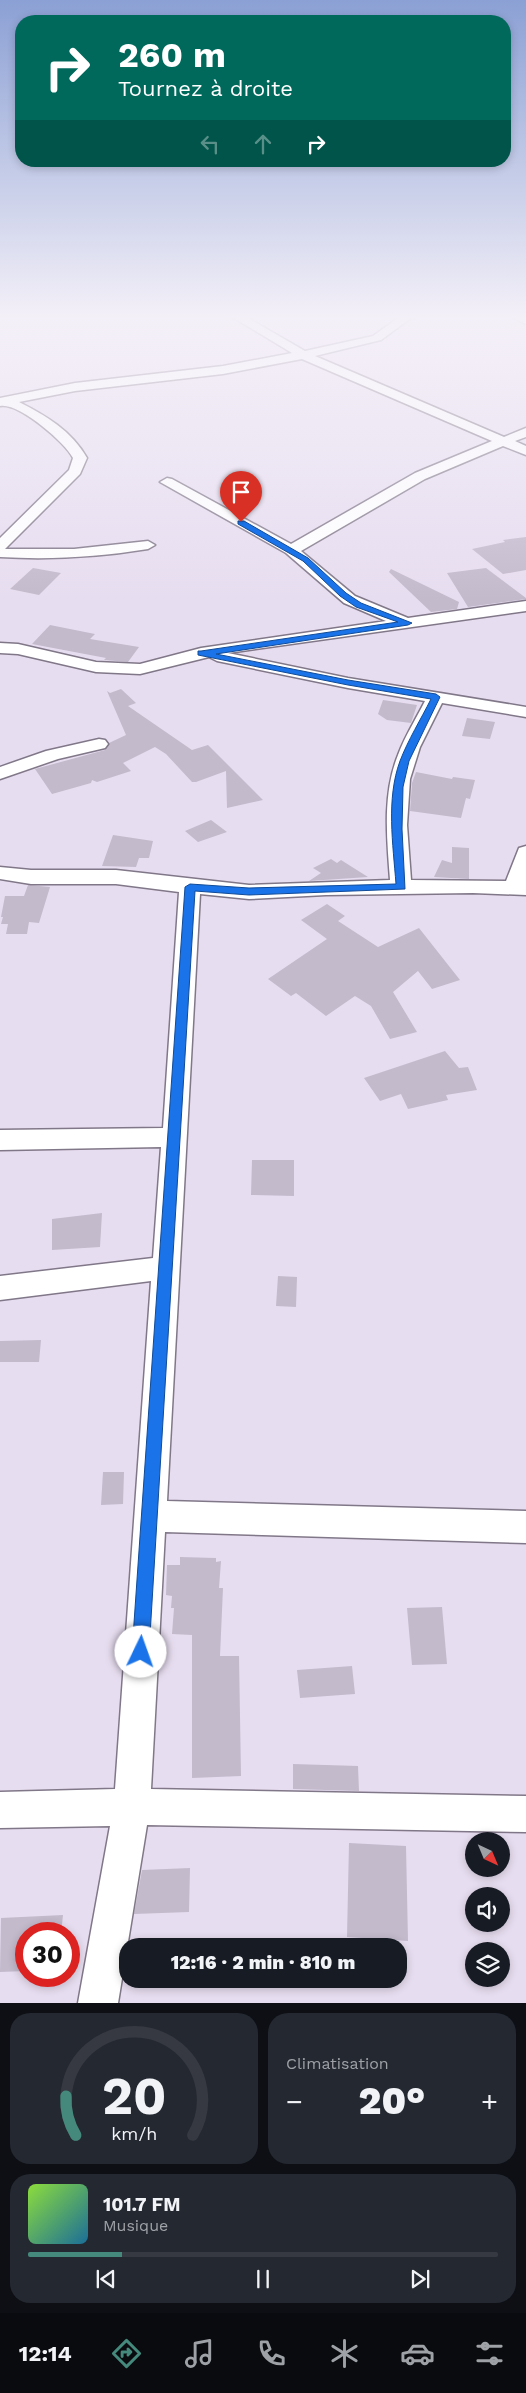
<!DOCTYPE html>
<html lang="fr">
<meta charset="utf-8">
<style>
:root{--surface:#171b24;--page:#242831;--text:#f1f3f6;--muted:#9ea1a6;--line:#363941;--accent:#45897d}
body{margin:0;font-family:"Work Sans",sans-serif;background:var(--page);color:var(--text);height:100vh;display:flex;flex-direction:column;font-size:19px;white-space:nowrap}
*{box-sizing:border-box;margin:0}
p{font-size:16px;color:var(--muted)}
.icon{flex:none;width:28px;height:28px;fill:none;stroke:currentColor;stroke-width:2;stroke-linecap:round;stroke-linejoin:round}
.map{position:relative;height:2003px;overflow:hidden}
.drawer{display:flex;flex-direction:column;gap:10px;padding:10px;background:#0d0f14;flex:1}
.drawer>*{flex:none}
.banner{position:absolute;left:15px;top:15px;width:496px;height:152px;border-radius:20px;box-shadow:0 2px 8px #0003;background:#00695c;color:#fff;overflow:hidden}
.needle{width:32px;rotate:136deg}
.fabs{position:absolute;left:465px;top:1832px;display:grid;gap:10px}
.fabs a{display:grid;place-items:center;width:45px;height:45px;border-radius:50%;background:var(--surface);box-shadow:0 2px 8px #0003;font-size:25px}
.speed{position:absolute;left:15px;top:1922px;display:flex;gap:10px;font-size:25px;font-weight:700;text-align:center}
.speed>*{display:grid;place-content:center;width:65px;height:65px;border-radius:50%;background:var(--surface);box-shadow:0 2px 8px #0003;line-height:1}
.speed .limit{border:8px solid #d22;background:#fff;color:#111}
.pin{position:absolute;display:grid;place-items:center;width:42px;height:42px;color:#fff;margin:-51px -21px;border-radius:50% 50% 50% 0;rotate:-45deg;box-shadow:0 0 5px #0007}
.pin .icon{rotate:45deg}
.me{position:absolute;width:55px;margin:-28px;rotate:3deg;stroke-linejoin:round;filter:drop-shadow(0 0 4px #0008)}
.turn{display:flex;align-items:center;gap:18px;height:105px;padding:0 20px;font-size:22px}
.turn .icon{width:65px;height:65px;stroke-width:2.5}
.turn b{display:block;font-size:35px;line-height:42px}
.lanes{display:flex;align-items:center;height:48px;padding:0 20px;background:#0003;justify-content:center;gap:25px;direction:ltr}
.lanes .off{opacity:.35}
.big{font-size:38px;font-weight:800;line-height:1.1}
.drawer .widget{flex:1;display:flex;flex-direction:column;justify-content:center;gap:8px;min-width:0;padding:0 18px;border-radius:20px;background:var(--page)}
.drawer .dial{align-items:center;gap:0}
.dial svg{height:130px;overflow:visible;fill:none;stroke:var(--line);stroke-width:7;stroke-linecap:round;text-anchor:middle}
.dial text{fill:var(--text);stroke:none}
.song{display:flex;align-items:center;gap:15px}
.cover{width:60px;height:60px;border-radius:8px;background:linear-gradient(135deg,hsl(90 70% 55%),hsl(200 70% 35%))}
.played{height:5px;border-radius:2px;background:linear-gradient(90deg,var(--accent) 20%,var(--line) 20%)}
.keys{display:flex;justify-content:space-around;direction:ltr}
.heat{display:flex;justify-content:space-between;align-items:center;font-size:28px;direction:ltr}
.drawer .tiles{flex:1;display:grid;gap:10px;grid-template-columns:1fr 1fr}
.widget:last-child{grid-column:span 2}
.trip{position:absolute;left:119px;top:1938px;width:288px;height:50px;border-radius:20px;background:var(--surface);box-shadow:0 2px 8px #0003;font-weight:800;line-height:50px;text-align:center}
.tab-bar{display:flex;height:80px;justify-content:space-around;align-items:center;background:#090b0e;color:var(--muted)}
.tab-bar .icon{width:35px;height:35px}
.tab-bar .on{color:var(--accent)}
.tab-bar b{font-size:22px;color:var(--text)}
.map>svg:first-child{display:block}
.building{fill:#c3bacc}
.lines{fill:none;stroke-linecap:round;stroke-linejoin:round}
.minor-casing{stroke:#807788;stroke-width:3}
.minor{fill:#fff;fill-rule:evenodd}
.route{fill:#1a73e8;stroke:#114b97}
</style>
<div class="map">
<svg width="526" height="2003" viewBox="0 0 526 2003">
<rect width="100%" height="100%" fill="#e7ddf0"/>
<path class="building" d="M526,537V570L503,574L472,549L505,542L503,540Z
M33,568L61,573L39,595L10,589Z
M486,568L526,598V599L468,607L447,573Z
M391,569L459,602L457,609L431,612L389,572Z
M50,625L95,634L90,639L139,647L128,662L104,660L106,658L32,644Z
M121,689L136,703L128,706L192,750L208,745L263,800L227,808L226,771L196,782H192L166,754L155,747L123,763L131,771L97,782L92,780L91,783L52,794L35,769L105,750L109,743L126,735L107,691L110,693Z
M383,700L417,705L411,723L387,720L378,714Z
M467,718L495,722L490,739L462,736Z
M416,772L452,779L453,777L475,780L470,799L466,798L461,818L410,811L412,783Z
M211,820L227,832L198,842L185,831Z
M113,835L153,841L149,858H139L136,867L102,866Z
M452,847L469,848V879L434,877L442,860L452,863Z
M331,859L337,863L341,860L368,877L309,881L321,873L313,868Z
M28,885L50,887L39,923L29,922L27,934H6L8,924H1L3,917H1L5,896H24Z
M327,904L345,916L338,921L378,947L419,928L460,980L432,989L418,971L393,992L417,1032L390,1039L371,1006L355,996L326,1016L296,993L291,996L268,979L327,939L301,920Z
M445,1051L459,1068L468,1067L477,1090L446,1095L448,1100L408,1109L401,1094L380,1101L364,1078Z
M252,1160H294V1196L251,1195Z
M102,1213L100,1247L52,1250V1219Z
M278,1276L297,1277L296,1307L276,1306Z
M41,1340L39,1362H0V1341Z
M103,1472H124L123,1504L101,1505Z
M180,1557L216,1558V1562L221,1561L219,1588H223L220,1656H239L241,1776L192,1778V1635L172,1634L174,1608H171L172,1596L166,1595L167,1565H180Z
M442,1607L447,1664L412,1665L407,1608Z
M352,1666L355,1694L300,1698L297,1670Z
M293,1764L358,1766L359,1791L293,1789Z
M349,1843L406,1846L408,1941L347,1937Z
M190,1868L189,1912L134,1914L142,1870Z
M63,1915L61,1934H26V1971L0,1972L1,1918Z"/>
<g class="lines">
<defs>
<path id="minor" d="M234,318H248L305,351L373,336L398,318H411L381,340L315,356L504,437L526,428V437L515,441L526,446V455L503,446L425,479L301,551L355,596L408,618L526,601V611L228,653L348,678L526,707V717L442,703L420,747L410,779L407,825L411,880L506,881L519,848L526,846V895L473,893L326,895L249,899L200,894L167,1501L526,1511V1543L165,1532L151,1789L526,1796V1832L147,1825L118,2003H78L110,1826L0,1828V1792L115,1789L151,1281L0,1300V1276L153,1258L161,1147L0,1150V1130L163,1128L179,892L116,884H31L0,879V867L31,870H116L249,885L390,880C387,839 382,795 398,755C405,736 416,719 425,701L348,688L217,661L209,657L140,674L96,672L18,654L0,653V643L18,644L96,662L140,664L201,648L386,621L344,603L286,553L160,482L167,478L172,479L291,544L415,473L492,441L302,359L223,374L75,391L19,402C45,415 72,431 87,458L80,474L5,549H74L148,541L155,545L148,549C99,557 50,560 0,557V538L69,470L73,458C65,442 18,402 0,406V398L75,383L223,366L292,353Z
M514,318H526V324Z
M99,739L105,740L108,744L105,748L58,759L0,779V767L46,751Z"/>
</defs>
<use href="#minor" class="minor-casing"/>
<use href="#minor" class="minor"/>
</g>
<linearGradient id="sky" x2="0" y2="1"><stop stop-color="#8ba0d4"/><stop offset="0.53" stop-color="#f4f0f8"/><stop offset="1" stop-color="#f4f0f8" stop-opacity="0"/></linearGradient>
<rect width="526" height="599" fill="url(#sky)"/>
<path class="route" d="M238,521H244L308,558L346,593L361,603L412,623L408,625L216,654L348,680L436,694L440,697L409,761L403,787L402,829L405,889L249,895L195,891L149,1652L147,1658L141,1660L135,1658L132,1652L185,887L190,884L249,888L396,884C393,844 386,799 400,761C408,740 421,719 431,699L348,685L198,655V651H201L398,622L356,607L340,596L303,561L238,524Z"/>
</svg>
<div class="fabs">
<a><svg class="needle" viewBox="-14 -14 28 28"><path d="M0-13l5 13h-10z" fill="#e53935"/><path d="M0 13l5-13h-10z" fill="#9ea1a6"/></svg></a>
<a><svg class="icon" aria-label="sound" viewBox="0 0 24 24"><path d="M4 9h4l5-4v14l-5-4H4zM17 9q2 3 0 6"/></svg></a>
<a><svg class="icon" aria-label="layers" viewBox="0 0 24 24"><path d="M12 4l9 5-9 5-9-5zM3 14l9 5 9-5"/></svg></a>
</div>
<div class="speed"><div class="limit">30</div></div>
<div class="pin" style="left:241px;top:522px;background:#d93025"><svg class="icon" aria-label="arrive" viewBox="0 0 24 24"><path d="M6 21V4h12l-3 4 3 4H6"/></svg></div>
<svg class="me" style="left:141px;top:1652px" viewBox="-20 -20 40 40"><circle r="19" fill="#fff"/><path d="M0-13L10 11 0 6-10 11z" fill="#1a73e8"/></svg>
<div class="trip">12:16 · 2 min · 810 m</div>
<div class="banner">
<div class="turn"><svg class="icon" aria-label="right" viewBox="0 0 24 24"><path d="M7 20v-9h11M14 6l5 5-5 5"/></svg><div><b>260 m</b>Tournez à droite</div></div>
<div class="lanes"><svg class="icon off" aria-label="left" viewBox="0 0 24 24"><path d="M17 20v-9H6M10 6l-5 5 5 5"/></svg><svg class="icon off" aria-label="ahead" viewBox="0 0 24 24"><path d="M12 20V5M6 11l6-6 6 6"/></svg><svg class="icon" aria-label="right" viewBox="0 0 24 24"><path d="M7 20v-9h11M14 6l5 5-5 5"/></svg></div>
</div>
</div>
<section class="drawer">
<div class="tiles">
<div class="widget dial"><svg viewBox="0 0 100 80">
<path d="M14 69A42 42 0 1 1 86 69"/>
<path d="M14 69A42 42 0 0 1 8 45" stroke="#45897d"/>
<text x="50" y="56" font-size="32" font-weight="700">20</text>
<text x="50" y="72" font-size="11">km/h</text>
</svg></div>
<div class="widget"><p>Climatisation</p>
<div class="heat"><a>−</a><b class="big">20°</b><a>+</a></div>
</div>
<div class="widget">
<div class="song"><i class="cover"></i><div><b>101.7 FM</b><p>Musique</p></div></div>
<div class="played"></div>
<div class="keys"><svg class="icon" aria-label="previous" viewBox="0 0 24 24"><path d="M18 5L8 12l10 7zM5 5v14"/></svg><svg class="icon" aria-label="pause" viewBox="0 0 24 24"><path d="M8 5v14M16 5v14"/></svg><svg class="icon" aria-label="next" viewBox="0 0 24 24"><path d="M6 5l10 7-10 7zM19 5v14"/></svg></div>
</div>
</div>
</section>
<nav class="tab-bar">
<b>12:14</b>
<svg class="icon on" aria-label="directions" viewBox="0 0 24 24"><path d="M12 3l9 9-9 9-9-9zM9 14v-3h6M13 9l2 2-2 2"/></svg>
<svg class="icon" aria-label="music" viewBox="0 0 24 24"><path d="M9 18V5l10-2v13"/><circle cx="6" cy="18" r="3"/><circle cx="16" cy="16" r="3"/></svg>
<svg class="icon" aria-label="phone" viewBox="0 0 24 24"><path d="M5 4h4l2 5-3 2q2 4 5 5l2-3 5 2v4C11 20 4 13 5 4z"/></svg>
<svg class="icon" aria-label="climate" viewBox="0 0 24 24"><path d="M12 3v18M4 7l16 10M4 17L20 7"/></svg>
<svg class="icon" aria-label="car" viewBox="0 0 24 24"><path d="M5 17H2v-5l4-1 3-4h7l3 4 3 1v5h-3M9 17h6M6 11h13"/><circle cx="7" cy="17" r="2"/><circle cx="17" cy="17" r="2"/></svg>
<svg class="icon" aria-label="filters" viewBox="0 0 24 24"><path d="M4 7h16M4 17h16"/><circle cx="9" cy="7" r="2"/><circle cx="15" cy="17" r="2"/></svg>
</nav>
